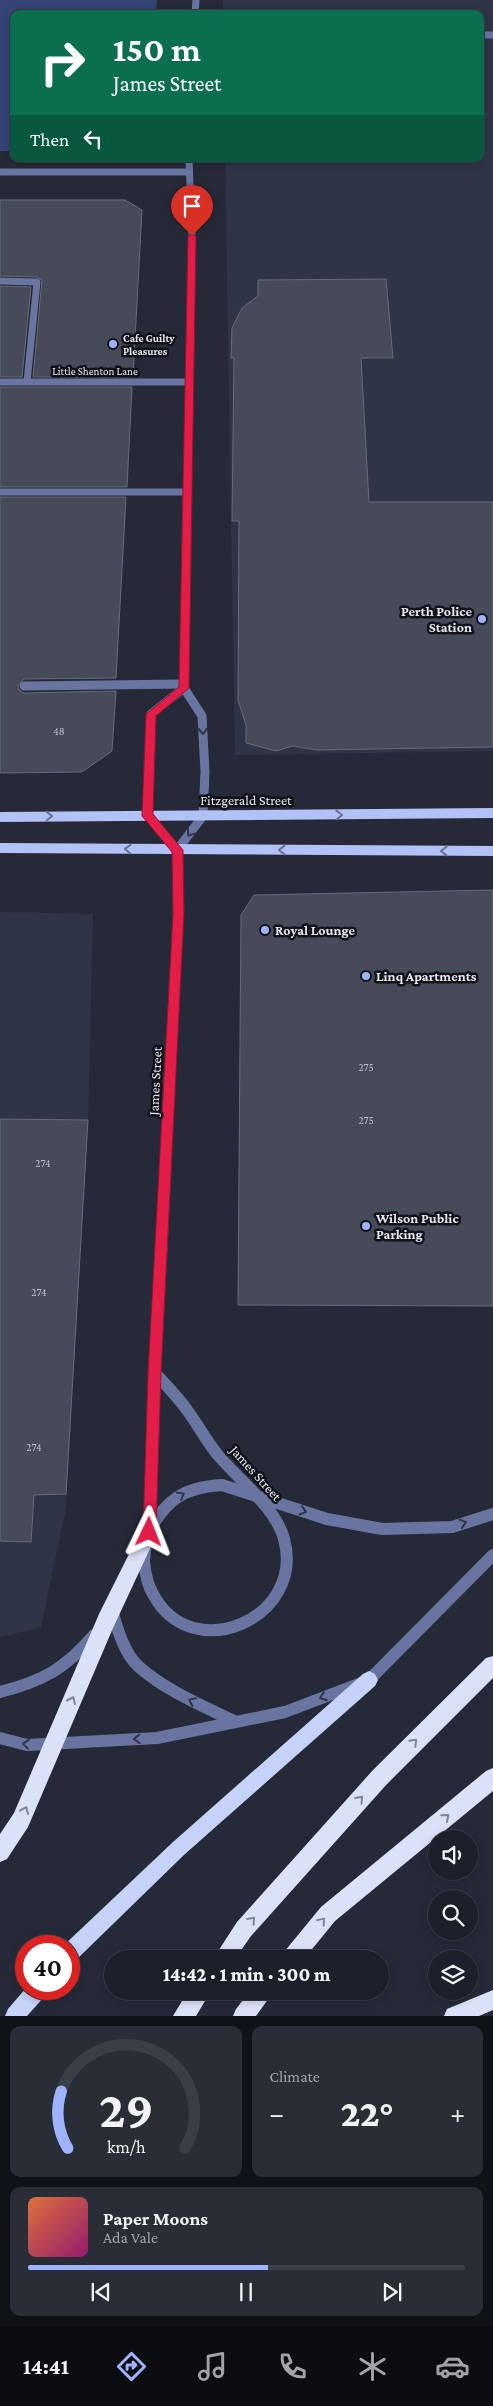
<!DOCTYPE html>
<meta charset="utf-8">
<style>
:root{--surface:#1c202a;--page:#292d36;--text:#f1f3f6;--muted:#a0a3a8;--line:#3a3e47;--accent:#9fb3fd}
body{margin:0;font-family:"Crimson Pro",serif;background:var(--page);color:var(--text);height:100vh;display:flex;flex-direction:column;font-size:19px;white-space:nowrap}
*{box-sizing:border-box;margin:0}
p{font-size:16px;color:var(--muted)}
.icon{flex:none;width:28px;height:28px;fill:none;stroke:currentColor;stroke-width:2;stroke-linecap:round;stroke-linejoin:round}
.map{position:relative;height:2016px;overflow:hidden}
.side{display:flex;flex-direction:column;gap:10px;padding:10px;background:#0f1217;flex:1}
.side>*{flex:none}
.top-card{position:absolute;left:10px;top:10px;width:474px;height:152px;border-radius:10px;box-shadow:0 2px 8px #0003,0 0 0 1px var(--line);background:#0b6e4f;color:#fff;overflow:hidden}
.fabs{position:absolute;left:428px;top:1830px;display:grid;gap:10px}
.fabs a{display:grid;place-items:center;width:50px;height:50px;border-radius:50%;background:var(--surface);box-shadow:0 2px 8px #0003,0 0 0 1px var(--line);font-size:25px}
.speed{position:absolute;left:15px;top:1935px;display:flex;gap:10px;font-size:25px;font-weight:700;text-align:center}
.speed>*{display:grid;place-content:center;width:65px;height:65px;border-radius:50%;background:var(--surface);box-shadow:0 2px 8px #0003,0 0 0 1px var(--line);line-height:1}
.speed .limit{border:8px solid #d22;background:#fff;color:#111}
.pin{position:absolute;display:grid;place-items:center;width:42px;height:42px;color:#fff;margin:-51px -21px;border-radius:50% 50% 50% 0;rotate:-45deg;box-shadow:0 0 5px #0007}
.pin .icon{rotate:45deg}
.me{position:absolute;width:55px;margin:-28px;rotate:2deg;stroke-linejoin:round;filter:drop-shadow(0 0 4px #0008)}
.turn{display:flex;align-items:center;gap:18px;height:105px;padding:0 20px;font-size:22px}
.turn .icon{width:65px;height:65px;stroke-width:2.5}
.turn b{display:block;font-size:35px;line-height:42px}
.then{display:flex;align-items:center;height:48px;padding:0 20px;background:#0003;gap:10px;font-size:19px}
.big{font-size:38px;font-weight:800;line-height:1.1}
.side .tile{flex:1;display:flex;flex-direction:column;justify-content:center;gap:8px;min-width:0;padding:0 18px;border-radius:10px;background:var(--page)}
.side .dial{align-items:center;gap:0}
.dial svg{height:130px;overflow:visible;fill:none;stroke:var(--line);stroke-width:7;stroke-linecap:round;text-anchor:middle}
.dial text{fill:var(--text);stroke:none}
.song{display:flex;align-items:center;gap:15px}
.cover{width:60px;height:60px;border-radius:8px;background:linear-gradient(135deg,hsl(20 70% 55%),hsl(320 70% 35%))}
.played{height:5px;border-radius:2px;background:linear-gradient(90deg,var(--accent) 55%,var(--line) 55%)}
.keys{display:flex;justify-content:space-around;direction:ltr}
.heat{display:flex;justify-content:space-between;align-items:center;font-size:28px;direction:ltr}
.side .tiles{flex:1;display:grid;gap:10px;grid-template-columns:1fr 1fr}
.tile:last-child{grid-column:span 2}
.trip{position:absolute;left:104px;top:1950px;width:285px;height:50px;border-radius:25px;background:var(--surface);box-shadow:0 2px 8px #0003,0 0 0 1px var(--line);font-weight:800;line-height:50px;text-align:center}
.tabs{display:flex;height:80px;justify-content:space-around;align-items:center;background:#0b0d11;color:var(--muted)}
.tabs .icon{width:35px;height:35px}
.tabs .active{color:var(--accent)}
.tabs b{font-size:22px;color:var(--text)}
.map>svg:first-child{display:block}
.built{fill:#2f3447}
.green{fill:#364377}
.building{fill:#464a59;stroke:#676c7c}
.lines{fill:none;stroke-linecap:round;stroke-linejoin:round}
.service-far2{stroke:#6975a0;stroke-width:7}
.service-far1{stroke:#6975a0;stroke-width:9}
.service{stroke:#6975a0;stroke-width:12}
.minor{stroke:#6975a0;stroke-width:7}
.tertiary-far2{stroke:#6975a0;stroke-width:7}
.tertiary-far1{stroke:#6975a0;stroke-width:9}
.tertiary{stroke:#6975a0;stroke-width:12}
.primary{fill:#b2c2f7;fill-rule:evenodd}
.trunk{fill:#c6d2f8;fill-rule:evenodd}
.motorway{fill:#dbe2f8;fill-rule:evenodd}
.oneway{stroke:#303548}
.oneway2{stroke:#6a7393}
.oneway3{stroke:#808594}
.route{fill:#e11d48;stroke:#92132f}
.poi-dot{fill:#9fb3fd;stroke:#111319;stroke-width:2}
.labels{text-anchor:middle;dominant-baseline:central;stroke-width:5;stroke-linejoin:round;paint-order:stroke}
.far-poi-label{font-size:11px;font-weight:bold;fill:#e3e6ef;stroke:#111319;text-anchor:start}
.far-street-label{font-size:11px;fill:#e3e6ef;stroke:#111319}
.number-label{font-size:11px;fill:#bcbfca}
.poi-label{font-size:14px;font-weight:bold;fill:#e3e6ef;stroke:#111319;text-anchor:start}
.street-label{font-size:14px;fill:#e3e6ef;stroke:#111319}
</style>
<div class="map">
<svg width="493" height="2016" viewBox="0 0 493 2016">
<rect width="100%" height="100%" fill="#262a38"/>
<path class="built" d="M223,0H493V751L235,755L225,159H480V14H223Z
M0,912L93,914L88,1120L66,1508L41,1627L0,1637Z"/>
<path class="green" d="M0,0H157L156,14H14V151H0Z"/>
<path class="building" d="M0,200H125L142,210L133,377H33L42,280L37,277L0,276Z
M386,279L393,358H361L369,502H493V747L316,750L293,746L276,751L246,743V725L238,700L239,521H232L234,358H231L232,328L242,308L258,296V280Z
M0,286L31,287L22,377H0Z
M0,387H132L127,487H0Z
M0,497H126L116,678L24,679L18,686L19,690L24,693L116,691L112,751L82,772L0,773Z
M493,890V1306L238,1305L241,915L254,895Z
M0,1119L88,1120L66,1494L34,1495L31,1542L0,1541Z"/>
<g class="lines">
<path class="service-far2" d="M0,281L37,282L27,382
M0,382H190
M0,492H188"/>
<path class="service-far1" d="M24,686L184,684"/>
<path class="service" d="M149,1532C166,1499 185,1487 222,1485L327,1519L382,1529L452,1527L493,1514
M112,1610C117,1628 124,1653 138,1666C166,1691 203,1706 236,1722
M0,1692C43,1681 65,1669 94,1635
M0,1738L27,1745L157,1738L285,1712L369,1680L493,1555"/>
<path class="minor" d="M0,172H188"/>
<path class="tertiary-far2" d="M195,14L196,0
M480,35H493
M187,502L192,236L189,159"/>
<path class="tertiary-far1" d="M177,850L148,816L151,714L184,688
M166,1158L179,913L177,850L203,816L205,772L202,716L184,688L187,500"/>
<path class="tertiary" d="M155,1373C166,1385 178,1397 187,1410C198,1425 206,1440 217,1454C238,1479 276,1508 284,1539C306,1618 192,1668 153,1594C148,1586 145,1571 144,1562C144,1549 149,1537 149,1524C151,1474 153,1423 155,1373Z
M155,1373L166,1157"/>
<path class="primary" d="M493,808V818L0,822V812Z
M0,843L493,846V856L0,853Z"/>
<path class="trunk" d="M369,1671L375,1674L378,1680L375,1686L185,1854L76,1960L69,1962V1946H63L173,1842L363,1674Z
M26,1988L47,1989L45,1996L27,2016H5L8,2009Z"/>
<path class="motorway" d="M149,1523L155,1526L158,1532L155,1538L113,1628L28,1827L7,1859L0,1862V1834L14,1813L99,1614L143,1526Z
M493,1656V1678L387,1784L251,1936L235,1959H213L237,1922L373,1770L486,1658Z
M493,1768V1791L335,1921L304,1959H281L284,1952L321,1907L486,1771Z
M493,1990V2010L479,2016H444L447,2009Z
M188,1991H211L196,2016H173Z
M250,1991H274L256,2016H233L236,2009Z"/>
</g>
<defs><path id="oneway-chevron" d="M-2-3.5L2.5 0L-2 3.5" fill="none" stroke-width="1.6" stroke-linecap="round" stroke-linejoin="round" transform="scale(1.25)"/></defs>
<g class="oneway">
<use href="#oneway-chevron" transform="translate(203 731) rotate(87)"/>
<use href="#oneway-chevron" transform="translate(190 833) rotate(127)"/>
<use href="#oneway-chevron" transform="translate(181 1495) rotate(-31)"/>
<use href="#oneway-chevron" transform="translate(303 1511) rotate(17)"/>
<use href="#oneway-chevron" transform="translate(463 1523) rotate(-17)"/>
<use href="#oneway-chevron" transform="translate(323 1697) rotate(160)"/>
<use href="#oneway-chevron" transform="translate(192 1701) rotate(-154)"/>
<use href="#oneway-chevron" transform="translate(137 1739) rotate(178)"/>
<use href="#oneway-chevron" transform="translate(26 1744) rotate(-173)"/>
</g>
<g class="oneway2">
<use href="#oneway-chevron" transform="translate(339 815) rotate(-1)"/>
<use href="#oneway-chevron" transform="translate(49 816) rotate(-1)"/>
<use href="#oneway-chevron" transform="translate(128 849) rotate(-178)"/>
<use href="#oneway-chevron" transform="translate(282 850) rotate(-180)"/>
<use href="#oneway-chevron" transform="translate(444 851) rotate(-180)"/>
</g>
<g class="oneway3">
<use href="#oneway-chevron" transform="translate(72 1700) rotate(-66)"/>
<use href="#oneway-chevron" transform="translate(414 1742) rotate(-45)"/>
<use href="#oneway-chevron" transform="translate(360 1799) rotate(-48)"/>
<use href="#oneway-chevron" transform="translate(25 1810) rotate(-67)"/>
<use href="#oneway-chevron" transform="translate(446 1817) rotate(-40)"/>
<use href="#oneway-chevron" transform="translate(252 1920) rotate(-48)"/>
<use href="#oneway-chevron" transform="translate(322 1921) rotate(-50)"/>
</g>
<path class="route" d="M192,234L196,236L189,688L156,716L153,814L183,850L184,913L161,1373L156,1532L154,1536L149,1538L145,1536L143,1532L148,1373L173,913L172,852L142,816L146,714L179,687L188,236Z"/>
<g class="poi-dot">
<circle cx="113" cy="344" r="5"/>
<circle cx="482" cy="619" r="5"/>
<circle cx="265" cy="930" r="5"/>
<circle cx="366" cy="976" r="5"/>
<circle cx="366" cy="1226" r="5"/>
</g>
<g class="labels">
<g class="far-poi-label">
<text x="123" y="338">Cafe Guilty<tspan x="123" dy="13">Pleasures</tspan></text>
</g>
<g class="far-street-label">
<text x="95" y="371">Little Shenton Lane</text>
</g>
<g class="number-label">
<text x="59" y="731">48</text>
<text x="366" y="1067">275</text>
<text x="366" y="1120">275</text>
<text x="43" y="1163">274</text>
<text x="39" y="1292">274</text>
<text x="34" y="1447">274</text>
</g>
<g class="poi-label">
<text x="472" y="611" text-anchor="end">Perth Police<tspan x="472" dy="16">Station</tspan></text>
<text x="275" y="930">Royal Lounge</text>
<text x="376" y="976">Linq Apartments</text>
<text x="376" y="1218">Wilson Public<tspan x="376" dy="16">Parking</tspan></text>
</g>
<g class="street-label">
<text x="246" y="800">Fitzgerald Street</text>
<text transform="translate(155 1081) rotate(-87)">James Street</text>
<text transform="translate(256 1473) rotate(48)">James Street</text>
</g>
</g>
</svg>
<div class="fabs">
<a><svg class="icon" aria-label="sound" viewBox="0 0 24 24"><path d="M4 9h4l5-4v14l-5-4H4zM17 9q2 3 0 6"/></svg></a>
<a><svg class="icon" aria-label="search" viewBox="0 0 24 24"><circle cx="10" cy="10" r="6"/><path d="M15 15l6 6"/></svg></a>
<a><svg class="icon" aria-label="layers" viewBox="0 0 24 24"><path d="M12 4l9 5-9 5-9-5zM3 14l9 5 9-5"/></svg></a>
</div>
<div class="speed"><div class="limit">40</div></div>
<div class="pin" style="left:192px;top:236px;background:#d93025"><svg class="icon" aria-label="arrive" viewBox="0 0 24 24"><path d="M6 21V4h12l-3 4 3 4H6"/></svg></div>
<svg class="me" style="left:149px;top:1532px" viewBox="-20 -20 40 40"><path d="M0-17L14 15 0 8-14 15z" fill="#e11d48" stroke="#fff" stroke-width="4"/></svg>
<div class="trip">14:42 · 1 min · 300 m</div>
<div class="top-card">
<div class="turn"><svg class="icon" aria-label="right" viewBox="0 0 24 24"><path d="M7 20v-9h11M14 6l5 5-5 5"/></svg><div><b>150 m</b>James Street</div></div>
<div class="then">Then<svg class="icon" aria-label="left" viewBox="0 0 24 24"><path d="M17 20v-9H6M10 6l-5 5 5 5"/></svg></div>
</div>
</div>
<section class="side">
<div class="tiles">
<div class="tile dial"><svg viewBox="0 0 100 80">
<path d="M14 69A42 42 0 1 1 86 69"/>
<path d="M14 69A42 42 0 0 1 10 34" stroke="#9fb3fd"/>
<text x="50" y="56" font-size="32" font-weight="700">29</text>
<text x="50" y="72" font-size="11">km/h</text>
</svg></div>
<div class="tile"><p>Climate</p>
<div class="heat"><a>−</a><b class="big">22°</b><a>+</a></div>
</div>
<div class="tile">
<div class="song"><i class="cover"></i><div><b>Paper Moons</b><p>Ada Vale</p></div></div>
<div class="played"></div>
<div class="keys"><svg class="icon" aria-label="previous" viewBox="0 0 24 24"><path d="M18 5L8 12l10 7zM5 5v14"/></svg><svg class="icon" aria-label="pause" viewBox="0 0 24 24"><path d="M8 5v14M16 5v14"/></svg><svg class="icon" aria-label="next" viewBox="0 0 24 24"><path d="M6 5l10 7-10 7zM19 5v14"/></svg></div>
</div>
</div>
</section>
<nav class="tabs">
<b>14:41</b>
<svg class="icon active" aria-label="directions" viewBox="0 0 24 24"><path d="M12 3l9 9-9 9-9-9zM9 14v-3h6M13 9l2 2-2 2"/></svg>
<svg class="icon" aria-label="music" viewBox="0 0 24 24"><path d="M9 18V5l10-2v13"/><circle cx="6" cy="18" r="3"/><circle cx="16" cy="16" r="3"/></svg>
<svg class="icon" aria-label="phone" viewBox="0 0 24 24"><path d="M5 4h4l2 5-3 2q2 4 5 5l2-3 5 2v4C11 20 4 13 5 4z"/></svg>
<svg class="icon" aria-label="climate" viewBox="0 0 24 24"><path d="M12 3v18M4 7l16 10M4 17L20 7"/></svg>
<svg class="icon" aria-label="car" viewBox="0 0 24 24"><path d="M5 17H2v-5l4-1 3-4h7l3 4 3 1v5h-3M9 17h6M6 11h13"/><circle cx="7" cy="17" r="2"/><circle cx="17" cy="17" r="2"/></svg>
</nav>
